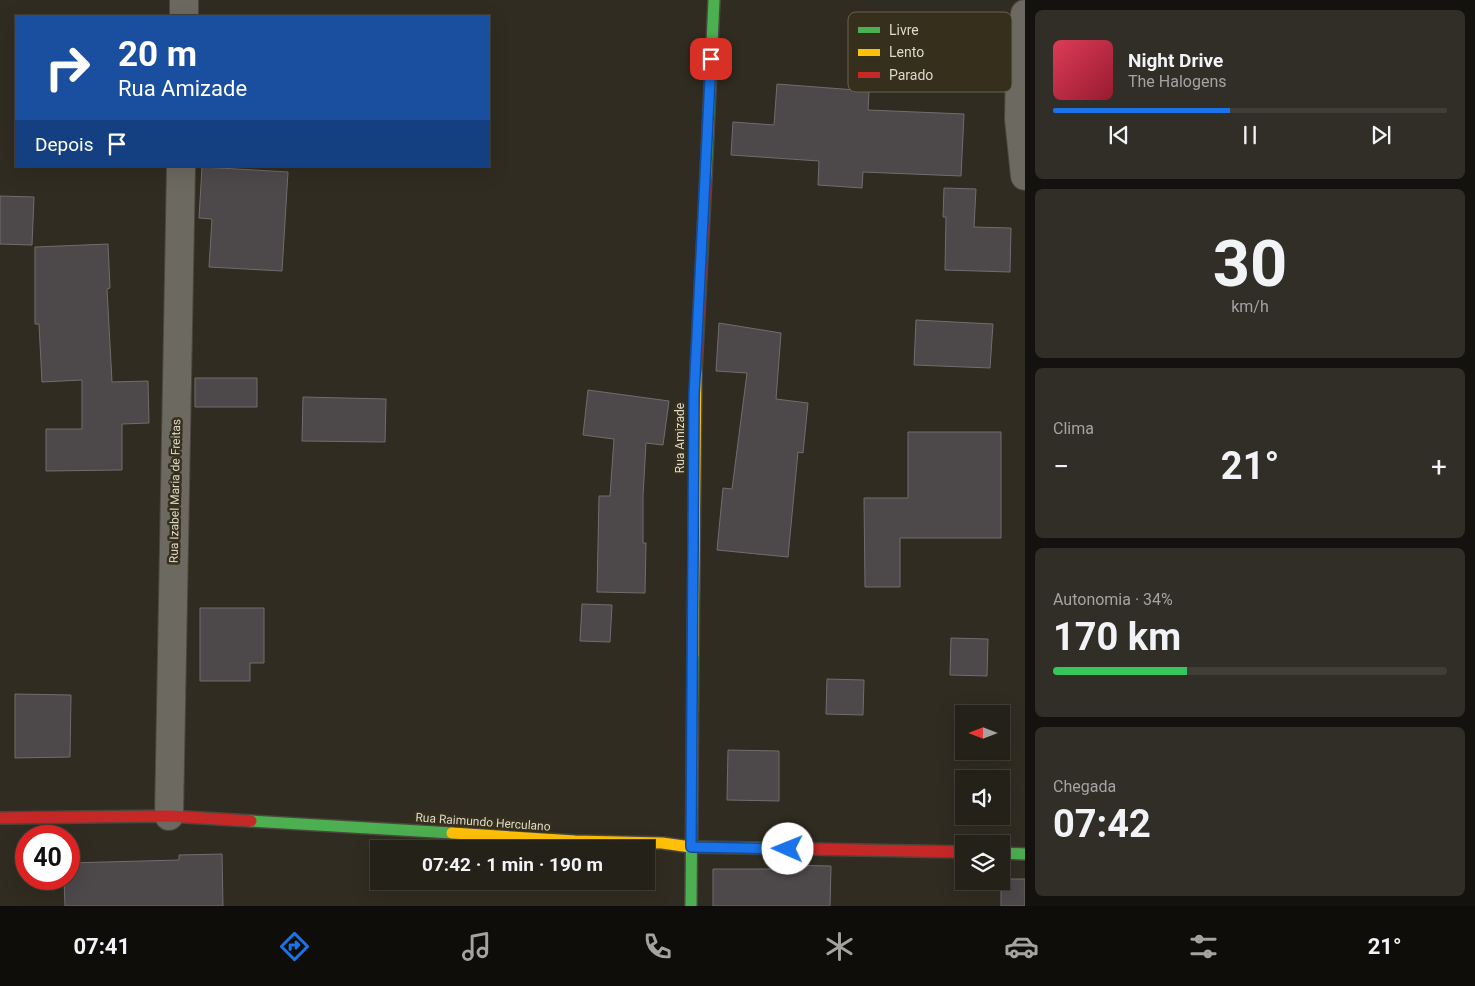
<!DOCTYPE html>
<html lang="pt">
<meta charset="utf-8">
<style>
:root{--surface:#242119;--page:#302e26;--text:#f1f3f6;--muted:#a3a3a2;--line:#413e38;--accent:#1a73e8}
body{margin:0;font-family:Roboto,sans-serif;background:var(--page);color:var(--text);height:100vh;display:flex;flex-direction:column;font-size:19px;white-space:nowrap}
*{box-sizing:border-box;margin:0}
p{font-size:16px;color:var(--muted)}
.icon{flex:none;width:28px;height:28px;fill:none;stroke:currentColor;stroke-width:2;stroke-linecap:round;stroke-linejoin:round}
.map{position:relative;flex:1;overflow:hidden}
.panel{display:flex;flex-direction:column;gap:10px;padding:10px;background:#14120e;width:450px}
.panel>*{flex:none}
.banner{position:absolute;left:15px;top:15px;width:475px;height:152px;border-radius:0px;box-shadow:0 5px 20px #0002,0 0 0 1px var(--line);background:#1a4fa0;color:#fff;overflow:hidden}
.needle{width:32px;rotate:270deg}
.controls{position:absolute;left:955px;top:705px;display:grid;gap:10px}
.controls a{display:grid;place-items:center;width:55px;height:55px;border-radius:0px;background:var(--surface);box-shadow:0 5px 20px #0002,0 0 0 1px var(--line);font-size:25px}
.speed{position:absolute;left:15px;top:825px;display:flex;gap:10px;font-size:25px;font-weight:700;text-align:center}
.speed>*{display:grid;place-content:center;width:65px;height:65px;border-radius:50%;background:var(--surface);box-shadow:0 5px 20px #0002,0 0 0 1px var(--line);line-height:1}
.speed .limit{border:8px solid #d22;background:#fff;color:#111}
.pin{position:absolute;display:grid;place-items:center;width:42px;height:42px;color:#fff;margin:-21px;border-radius:10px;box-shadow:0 2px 8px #0006}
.me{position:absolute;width:55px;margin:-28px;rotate:271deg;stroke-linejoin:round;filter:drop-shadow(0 0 4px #0008)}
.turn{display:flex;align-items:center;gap:18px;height:105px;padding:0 20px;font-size:22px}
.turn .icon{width:65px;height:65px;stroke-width:2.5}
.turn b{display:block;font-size:35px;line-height:42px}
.then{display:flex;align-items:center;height:48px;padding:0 20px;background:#0003;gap:10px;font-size:19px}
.big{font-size:38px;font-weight:700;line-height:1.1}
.panel .widget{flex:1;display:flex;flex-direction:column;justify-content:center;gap:8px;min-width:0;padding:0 18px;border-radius:8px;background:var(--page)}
.panel .dial{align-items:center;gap:0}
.dial b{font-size:65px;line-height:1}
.song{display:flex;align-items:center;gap:15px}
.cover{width:60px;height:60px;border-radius:8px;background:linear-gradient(135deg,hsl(350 70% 55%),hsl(350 70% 35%))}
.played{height:5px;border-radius:2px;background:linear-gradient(90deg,var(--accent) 45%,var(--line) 45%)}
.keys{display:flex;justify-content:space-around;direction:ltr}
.heat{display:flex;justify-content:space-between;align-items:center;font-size:28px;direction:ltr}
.charge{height:8px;border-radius:4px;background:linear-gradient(90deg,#34c759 34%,var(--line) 0)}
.trip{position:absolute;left:370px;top:840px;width:285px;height:50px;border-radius:0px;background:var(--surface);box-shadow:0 5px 20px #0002,0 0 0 1px var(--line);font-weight:700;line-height:50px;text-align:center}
.menu{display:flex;height:80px;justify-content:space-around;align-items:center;background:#0e0d0a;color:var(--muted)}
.menu .icon{width:35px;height:35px}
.menu .active{color:var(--accent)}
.menu b{font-size:22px;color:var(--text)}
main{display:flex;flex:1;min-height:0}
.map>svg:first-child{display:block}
.building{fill:#4d494b;stroke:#706d6d}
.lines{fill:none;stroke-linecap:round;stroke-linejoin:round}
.street-casing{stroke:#4a473d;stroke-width:30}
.fast-casing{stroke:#4a473d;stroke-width:14}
.slow-casing{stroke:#4a473d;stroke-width:14}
.jam-casing{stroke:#4a473d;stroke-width:14}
.street{stroke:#6c6961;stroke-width:28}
.fast{stroke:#4caf50;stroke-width:11}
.slow{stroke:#ffc107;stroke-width:11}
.jam{stroke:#c62828;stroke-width:11}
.route-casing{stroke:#114b97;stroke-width:12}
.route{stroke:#1a73e8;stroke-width:9}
.labels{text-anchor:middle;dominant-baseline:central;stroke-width:5;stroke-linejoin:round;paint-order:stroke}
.street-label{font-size:12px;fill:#ddd9cc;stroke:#362f1b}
.key{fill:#362f1b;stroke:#686250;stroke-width:1}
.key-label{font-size:14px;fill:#ddd9cc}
</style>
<main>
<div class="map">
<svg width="1025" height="906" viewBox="0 0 1025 906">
<rect width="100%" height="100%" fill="#302c21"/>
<path class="building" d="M777,84L869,91L868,110L964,114L961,176L863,172L862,188L818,185L819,161L731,155L733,122L774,125Z
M202,167L288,172L282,271L209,267L212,219L199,218Z
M944,188L976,189L974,227L1011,228L1010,272L945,270L946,217H943Z
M0,196L34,197L32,245L0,244Z
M108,244L110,288L107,289L112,382L148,381L149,423L122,424V470L46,471V429H82V380L42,382L39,324H35V247Z
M916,320L993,324L990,368L914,365Z
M719,323L781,333L776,399L808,403L803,453L798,452L788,557L717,550L723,488L732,489L747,373L716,371Z
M195,378H257V407H195Z
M588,390L669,401L663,445L646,443L643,496V543H646L645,593L597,592L599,496H610L614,439L583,435Z
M303,397L386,399L385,442L302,441Z
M908,432H1001V538H900V587H865L864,498H908Z
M582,604L612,605L610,642L580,641Z
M200,608H264V663H250V681H200Z
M951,638L988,639L987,676L950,675Z
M827,679L864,680L863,715L826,714Z
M15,694L71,695L70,757L15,758Z
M728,750L779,751V801L727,800Z
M222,854L223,906H65L64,879H69V863L179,860V855Z
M784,865L831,866L830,906H713V869H783Z
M1001,879H1025V906H1001Z"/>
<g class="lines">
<defs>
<path id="street" d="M1025,14L1020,61L1019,119L1025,176
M184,16V0
M169,816L181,166"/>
<path id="fast" d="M706,176L714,0
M251,821L452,833
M1001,853L1025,854
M691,906L693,655"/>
<path id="slow" d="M693,655L696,371
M452,833L575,841L662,843L691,847L809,849"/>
<path id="jam" d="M696,371L706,176
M0,818L169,816L251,821
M809,849L964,852"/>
</defs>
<use href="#street" class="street-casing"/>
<use href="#fast" class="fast-casing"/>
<use href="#slow" class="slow-casing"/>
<use href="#jam" class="jam-casing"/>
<use href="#street" class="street"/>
<use href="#fast" class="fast"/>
<use href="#slow" class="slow"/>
<use href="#jam" class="jam"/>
</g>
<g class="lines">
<defs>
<path id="route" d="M711,59L694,395L691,847L788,849"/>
</defs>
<use href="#route" class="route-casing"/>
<use href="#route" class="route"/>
</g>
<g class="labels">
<g class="street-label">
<text transform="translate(680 438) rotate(-90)">Rua Amizade</text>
<text transform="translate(175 491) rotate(-89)">Rua Izabel Maria de Freitas</text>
<text transform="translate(483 822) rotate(4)">Rua Raimundo Herculano</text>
</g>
</g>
<rect x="848" y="12" width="164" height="80" rx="8" class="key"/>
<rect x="858" y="27" width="22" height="6" fill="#4caf50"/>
<rect x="858" y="49" width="22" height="7" fill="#ffc107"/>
<rect x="858" y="72" width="22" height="6" fill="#c62828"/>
<g class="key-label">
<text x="889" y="35">Livre</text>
<text x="889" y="57">Lento</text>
<text x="889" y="80">Parado</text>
</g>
</svg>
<div class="controls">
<a><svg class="needle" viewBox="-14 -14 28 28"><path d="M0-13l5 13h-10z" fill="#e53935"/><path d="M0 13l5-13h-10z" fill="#a3a3a2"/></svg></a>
<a><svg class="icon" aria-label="sound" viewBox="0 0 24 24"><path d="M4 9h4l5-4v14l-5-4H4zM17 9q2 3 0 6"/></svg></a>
<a><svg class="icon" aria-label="layers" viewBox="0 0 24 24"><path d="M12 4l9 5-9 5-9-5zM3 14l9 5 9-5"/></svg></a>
</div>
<div class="speed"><div class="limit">40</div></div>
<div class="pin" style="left:711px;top:59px;background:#d93025"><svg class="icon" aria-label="arrive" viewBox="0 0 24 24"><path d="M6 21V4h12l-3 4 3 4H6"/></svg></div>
<svg class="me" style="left:788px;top:849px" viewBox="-20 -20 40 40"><circle r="19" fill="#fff"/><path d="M0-13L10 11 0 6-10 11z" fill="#1a73e8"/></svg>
<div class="trip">07:42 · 1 min · 190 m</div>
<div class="banner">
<div class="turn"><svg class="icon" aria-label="right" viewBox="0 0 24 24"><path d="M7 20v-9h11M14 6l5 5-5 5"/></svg><div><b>20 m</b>Rua Amizade</div></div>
<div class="then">Depois<svg class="icon" aria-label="arrive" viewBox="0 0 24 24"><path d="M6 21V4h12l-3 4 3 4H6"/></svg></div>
</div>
</div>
<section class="panel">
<div class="widget">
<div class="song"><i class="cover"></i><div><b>Night Drive</b><p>The Halogens</p></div></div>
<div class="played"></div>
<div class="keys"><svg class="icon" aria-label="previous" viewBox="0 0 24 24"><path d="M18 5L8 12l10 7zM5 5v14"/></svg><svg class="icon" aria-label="pause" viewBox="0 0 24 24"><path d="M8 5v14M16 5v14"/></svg><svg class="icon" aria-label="next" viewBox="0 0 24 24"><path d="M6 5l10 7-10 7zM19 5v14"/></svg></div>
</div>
<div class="widget dial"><b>30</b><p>km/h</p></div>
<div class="widget"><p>Clima</p>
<div class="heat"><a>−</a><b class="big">21°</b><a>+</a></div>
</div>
<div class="widget"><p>Autonomia · 34%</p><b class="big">170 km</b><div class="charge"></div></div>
<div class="widget"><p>Chegada</p><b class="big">07:42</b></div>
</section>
</main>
<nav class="menu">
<b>07:41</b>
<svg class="icon active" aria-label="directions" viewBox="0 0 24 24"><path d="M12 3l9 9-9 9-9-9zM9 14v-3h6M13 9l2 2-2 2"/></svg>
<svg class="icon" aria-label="music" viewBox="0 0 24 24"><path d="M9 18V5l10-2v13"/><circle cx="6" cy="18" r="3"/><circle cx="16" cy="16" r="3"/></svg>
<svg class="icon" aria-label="phone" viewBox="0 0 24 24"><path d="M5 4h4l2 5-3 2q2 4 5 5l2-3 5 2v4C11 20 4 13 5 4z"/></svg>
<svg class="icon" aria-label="climate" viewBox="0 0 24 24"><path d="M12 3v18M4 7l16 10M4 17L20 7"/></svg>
<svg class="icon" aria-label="car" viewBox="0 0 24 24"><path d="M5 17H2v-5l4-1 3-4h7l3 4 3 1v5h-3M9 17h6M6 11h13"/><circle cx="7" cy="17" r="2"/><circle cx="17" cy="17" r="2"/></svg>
<svg class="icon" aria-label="filters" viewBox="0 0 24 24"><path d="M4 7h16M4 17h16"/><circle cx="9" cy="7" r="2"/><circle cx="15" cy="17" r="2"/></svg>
<b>21°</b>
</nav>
